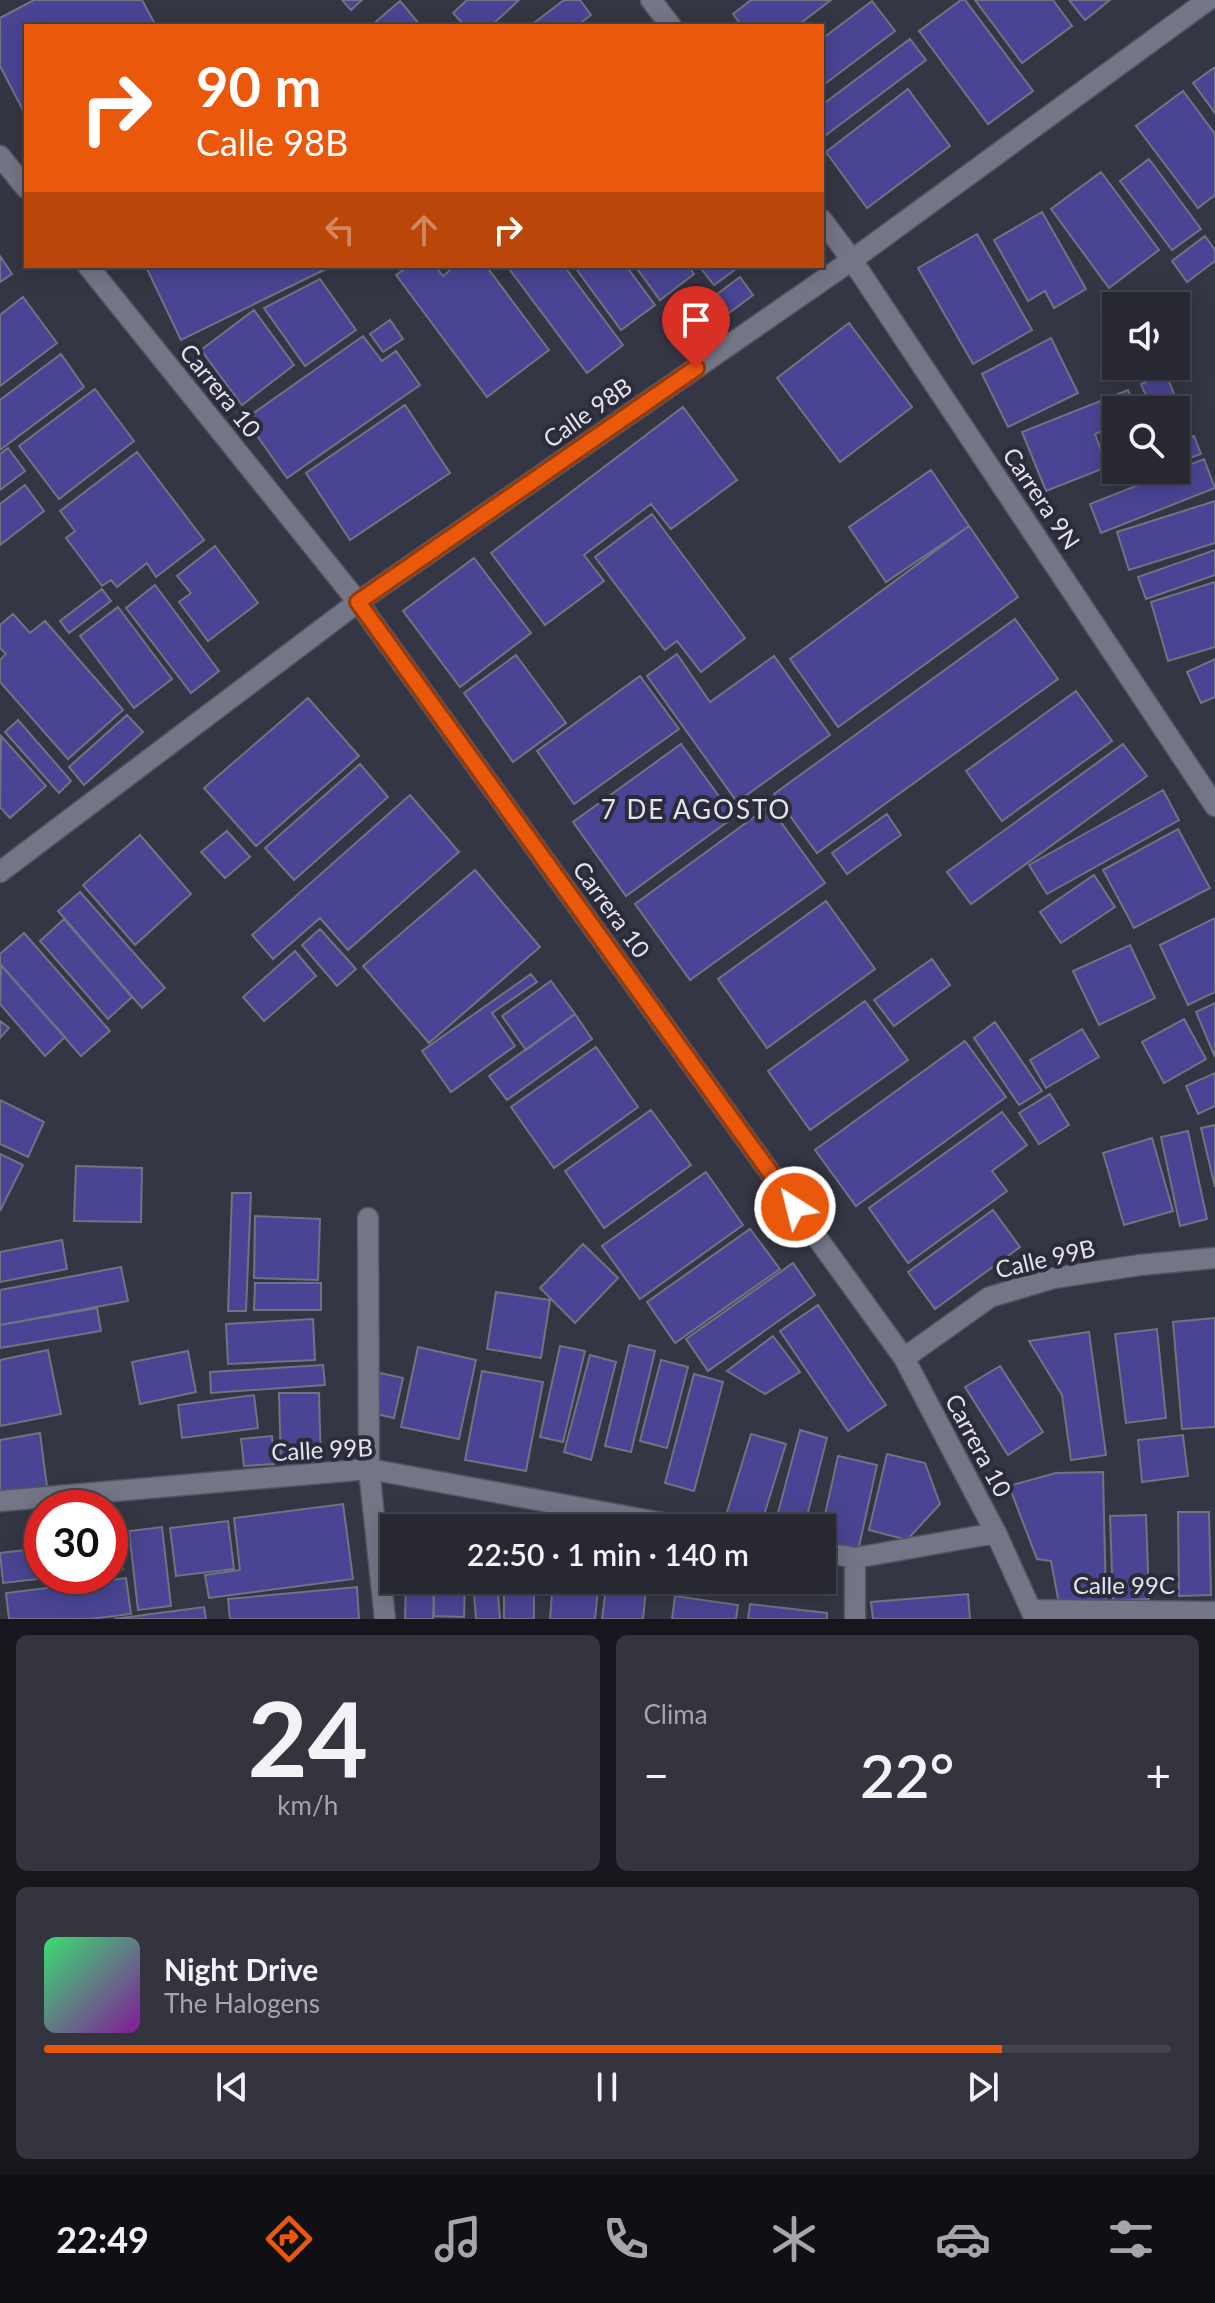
<!DOCTYPE html>
<html lang="es">
<meta charset="utf-8">
<style>
:root{--surface:#282833;--page:#34343f;--text:#f1f3f6;--muted:#a5a6ac;--line:#44444e;--accent:#ea580c}
body{margin:0;font-family:Lato,sans-serif;background:var(--page);color:var(--text);height:100vh;display:flex;flex-direction:column;font-size:30px;white-space:nowrap}
*{box-sizing:border-box;margin:0}
p{font-size:26px;color:var(--muted)}
.icon{flex:none;width:44px;height:44px;fill:none;stroke:currentColor;stroke-width:2;stroke-linecap:round;stroke-linejoin:round}
.map{position:relative;height:1619px;overflow:hidden}
.drawer{display:flex;flex-direction:column;gap:16px;padding:16px;background:#16161c;flex:1}
.drawer>*{flex:none}
.hud{position:absolute;left:24px;top:24px;width:800px;height:244px;border-radius:0px;box-shadow:0 4px 20px #0003,0 0 0 2px var(--line);background:#ea580c;color:#fff;overflow:hidden}
.buttons{position:absolute;left:1102px;top:292px;display:grid;gap:16px}
.buttons a{display:grid;place-items:center;width:88px;height:88px;border-radius:0px;background:var(--surface);box-shadow:0 4px 20px #0003,0 0 0 2px var(--line);font-size:40px}
.speed{position:absolute;left:24px;top:1490px;display:flex;gap:16px;font-size:40px;font-weight:700;text-align:center}
.speed>*{display:grid;place-content:center;width:104px;height:104px;border-radius:50%;background:var(--surface);box-shadow:0 4px 20px #0003,0 0 0 2px var(--line);line-height:1}
.speed .limit{border:12px solid #d22;background:#fff;color:#111}
.pin{position:absolute;display:grid;place-items:center;width:68px;height:68px;color:#fff;margin:-82px -34px;border-radius:50% 50% 50% 0;rotate:-45deg;box-shadow:0 0 8px #0007}
.pin .icon{rotate:45deg}
.me{position:absolute;width:88px;margin:-44px;rotate:324deg;stroke-linejoin:round;filter:drop-shadow(0 0 6px #0008)}
.turn{display:flex;align-items:center;gap:28px;height:168px;padding:0 40px;font-size:36px}
.turn .icon{width:104px;height:104px;stroke-width:2.5}
.turn b{display:block;font-size:56px;line-height:68px}
.lanes{display:flex;align-items:center;height:76px;padding:0 40px;background:#0003;justify-content:center;gap:40px;direction:ltr}
.lanes .off{opacity:.35}
.big{font-size:60px;font-weight:600;line-height:1.1}
.drawer .widget{flex:1;display:flex;flex-direction:column;justify-content:center;gap:12px;min-width:0;padding:0 28px;border-radius:12px;background:var(--page)}
.drawer .dial{align-items:center;gap:0}
.dial b{font-size:104px;line-height:1}
.song{display:flex;align-items:center;gap:24px}
.cover{width:96px;height:96px;border-radius:12px;background:linear-gradient(135deg,hsl(140 70% 55%),hsl(290 70% 35%))}
.played{height:8px;border-radius:4px;background:linear-gradient(90deg,var(--accent) 85%,var(--line) 85%)}
.keys{display:flex;justify-content:space-around;direction:ltr}
.heat{display:flex;justify-content:space-between;align-items:center;font-size:44px;direction:ltr}
.drawer .tiles{flex:1;display:grid;gap:16px;grid-template-columns:1fr 1fr}
.widget:last-child{grid-column:span 2}
.trip{position:absolute;left:380px;top:1514px;width:456px;height:80px;border-radius:0px;background:var(--surface);box-shadow:0 4px 20px #0003,0 0 0 2px var(--line);font-weight:600;line-height:80px;text-align:center}
.dock{display:flex;height:128px;justify-content:space-around;align-items:center;background:#101014;color:var(--muted)}
.dock .icon{width:56px;height:56px}
.dock .on{color:var(--accent)}
.dock b{font-size:36px;color:var(--text)}
.map>svg:first-child{display:block}
.building{fill:#494594;stroke:#717283;stroke-width:2}
.lines{fill:none;stroke-linecap:round;stroke-linejoin:round}
.minor-casing{stroke:#535461;stroke-width:23}
.minor{stroke:#747586;stroke-width:20}
.route-casing{stroke:#983908;stroke-width:20}
.route{stroke:#ea580c;stroke-width:14}
.labels{text-anchor:middle;dominant-baseline:central;stroke-width:8;stroke-linejoin:round;paint-order:stroke}
.street-label{font-size:24px;fill:#e2e3ed;stroke:#2b2b3a}
.neighbourhood-label{font-size:26px;letter-spacing:2px;fill:#e2e3ed;stroke:#2b2b3a}
</style>
<div class="map">
<svg width="1215" height="1619" viewBox="0 0 1215 1619">
<rect width="100%" height="100%" fill="#353644"/>
<path class="building" d="M34,0H142L156,26H26L25,114L0,66V18Z
M342,0H362L351,10Z
M467,0H519L491,26H465L453,13Z
M564,0H580L591,15L577,26H530Z
M751,0H831L797,26H742L733,14Z
M961,0H965L1033,91L988,124L919,31Z
M975,0H1053L1072,26L1022,63Z
M1069,0H1110L1085,20Z
M400,1L421,26H371Z
M872,1L895,31L822,86V39Z
M910,39L926,60L822,138V105Z
M1215,67V113L1193,83Z
M908,89L950,146L867,208L826,152Z
M1183,91L1215,134V195L1198,208L1136,126Z
M1149,159L1201,229L1172,250L1120,181Z
M1101,172L1159,250L1109,288L1051,209Z
M1042,212L1086,289L1054,308L1045,291L1028,301L994,240Z
M977,234L1032,330L973,364L918,268Z
M1205,236L1215,250V261L1187,282L1172,261Z
M0,256L12,274L0,282Z
M148,266H332L181,340L146,267Z
M409,266H435L443,276L455,266H486L549,350L487,397L396,275Z
M507,266H564L623,345L587,373Z
M574,266H626L655,305L621,330Z
M635,266H688L694,274L660,300Z
M699,266H740L714,285Z
M740,277L753,295L725,316L712,298Z
M320,279L356,330L305,366L264,308Z
M23,297L57,343L0,386V315Z
M254,310L294,365L242,405L201,350Z
M390,320L403,339L383,352L370,334Z
M849,323L912,407L840,462L777,378Z
M363,336L382,361L396,351L420,385L287,478L245,419Z
M1051,338L1078,393L1008,427L982,374Z
M61,354L84,387L0,450V400Z
M1166,374L1185,421L1176,424V410H1152L1141,384Z
M95,389L134,441L59,499L19,446Z
M1128,390L1136,410H1116V425L1095,434L1107,467L1046,491L1022,432Z
M405,405L450,473L350,540L306,473Z
M683,407L737,480L671,529L651,504L584,555L604,581L545,625L491,553Z
M1194,436L1201,454L1176,463V444Z
M1116,437V468L1106,441Z
M8,448L25,471L0,490V454Z
M137,452L204,540L156,577L147,563L117,587L111,580L102,586L66,538L75,531L60,511Z
M1204,459L1215,488L1101,533L1090,504Z
M931,470L969,526L886,582L849,527Z
M1117,470H1159L1122,485Z
M25,485L44,511L0,545V504Z
M1215,501V543L1129,570L1117,532Z
M652,514L745,638L701,672L677,641L665,650L595,557Z
M969,526L1018,597L838,727L790,659Z
M215,546L258,603L208,641L179,602L191,593L177,576Z
M1215,550V575L1146,599L1138,577Z
M474,558L531,633L460,687L403,611Z
M1215,582V647L1168,661L1151,602Z
M155,585L219,671L191,693L126,608Z
M102,589L111,601L69,633L60,621Z
M118,607L172,679L134,708L80,636Z
M13,614L30,633L45,621L123,710L68,759L0,682V660L6,654L0,648V625Z
M1015,619L1058,679L817,853L774,794Z
M677,654L710,702L774,656L830,735L737,802L647,676Z
M516,655L566,723L513,762L464,693Z
M1215,659V697L1201,703L1187,672Z
M640,676L679,729L574,804L537,751Z
M1076,691L1112,741L1002,821L966,771Z
M308,698L359,756L256,846L204,788Z
M127,715L143,732L84,785L69,767Z
M18,720L71,781L59,793L5,732Z
M1,736L46,786L10,818L0,807Z
M681,744L734,817L626,896L573,822Z
M1123,744L1147,776L971,904L947,872Z
M360,764L388,797L294,880L265,848Z
M1163,790L1179,820L1047,894L1029,865Z
M410,795L459,852L348,950L320,918L273,959L252,935Z
M769,806L825,883L690,980L635,904Z
M887,814L901,835L847,874L832,853Z
M1178,829L1210,888L1134,928L1103,870Z
M227,831L250,857L225,878L201,852Z
M140,835L191,894L135,945L83,885Z
M475,870L540,947L429,1043L363,966Z
M1094,875L1115,907L1061,943L1040,912Z
M80,892L165,988L142,1008L58,911Z
M826,901L875,969L767,1048L718,979Z
M1215,918V992L1188,1005L1160,945Z
M64,919L132,997L108,1019L40,941Z
M320,929L356,969L337,986L302,945Z
M24,933L110,1031L81,1056L0,964V954Z
M1130,945L1155,998L1099,1025L1073,971Z
M295,951L316,976L264,1021L243,997Z
M932,959L950,985L894,1026L874,1000Z
M1,965L65,1037L45,1056L0,1004Z
M531,974L537,982L492,1013L515,1046L451,1092L422,1051Z
M551,981L575,1014L526,1050L502,1016Z
M865,1001L908,1060L810,1130L768,1071Z
M1215,1003V1057L1196,1012Z
M575,1014L592,1039L507,1100L489,1076Z
M1184,1019L1206,1059L1164,1083L1142,1042Z
M0,1021L9,1028L0,1038Z
M995,1022L1042,1091L1019,1105L974,1038Z
M1082,1029L1099,1057L1046,1088L1030,1060Z
M965,1041L1006,1097L856,1206L815,1150Z
M596,1047L638,1107L554,1168L511,1107Z
M1215,1073V1106L1198,1114L1186,1086Z
M1050,1094L1069,1125L1039,1144L1019,1113Z
M0,1100L44,1122L28,1157L0,1144Z
M651,1110L691,1165L604,1228L565,1171Z
M1002,1112L1027,1145L992,1171L1007,1191L908,1263L869,1208Z
M1215,1125V1187L1201,1128Z
M1188,1131L1207,1219L1180,1226L1161,1137Z
M1152,1138L1173,1211L1124,1225L1103,1153Z
M0,1154L23,1165L0,1211Z
M76,1166L142,1168L141,1222L74,1221Z
M706,1172L743,1225L640,1299L602,1246Z
M232,1193H251L246,1311H228Z
M993,1210L1020,1247L935,1309L908,1272Z
M255,1216L320,1219L318,1280L254,1278Z
M750,1229L780,1269L675,1343L647,1302Z
M62,1240L67,1269L0,1282V1252Z
M583,1244L618,1278L575,1323L540,1288Z
M793,1263L815,1295L708,1371L686,1339Z
M121,1267L128,1301L0,1325V1290Z
M255,1283H321V1310H254Z
M496,1292L550,1300L541,1358L487,1349Z
M818,1305L886,1405L848,1431L780,1331Z
M97,1308L101,1331L0,1348V1325Z
M1215,1318V1427L1182,1429L1173,1322Z
M313,1319L315,1360L228,1364L226,1324Z
M1157,1329L1166,1418L1126,1423L1115,1334Z
M1089,1332L1106,1455L1071,1460L1062,1395L1029,1341Z
M773,1336L800,1372L765,1394L727,1371Z
M629,1345L655,1351L631,1452L605,1446Z
M560,1346L585,1351L563,1442L540,1437Z
M418,1347L476,1360L459,1439L401,1427Z
M48,1350L61,1414L0,1426V1360Z
M188,1351L196,1392L140,1404L132,1362Z
M590,1355L616,1362L591,1460L564,1452Z
M661,1360L688,1367L667,1448L640,1441Z
M323,1365L325,1385L211,1393L210,1372Z
M1000,1366L1043,1432L1008,1455L965,1387Z
M482,1371L543,1382L526,1471L465,1460Z
M380,1373L403,1378L394,1418L372,1413Z
M694,1374L723,1382L694,1491L665,1483Z
M279,1393H319L321,1466L281,1467Z
M254,1395L258,1428L182,1438L178,1405Z
M800,1430L827,1438L804,1528H774Z
M40,1433L47,1487L0,1494V1440Z
M751,1434L786,1444L760,1528H743L724,1522Z
M1183,1435L1188,1476L1142,1482L1138,1440Z
M272,1436L274,1464L244,1466L241,1439Z
M887,1454L925,1463L940,1504L907,1540L869,1530Z
M838,1456L877,1465L858,1551L822,1543V1528Z
M1103,1472L1106,1602L1059,1604L1051,1561L1037,1559L1009,1486L1056,1473Z
M343,1504L353,1579L209,1598L205,1575L240,1570L234,1518Z
M1178,1512H1209L1211,1595L1179,1596Z
M1146,1515L1149,1599L1113,1601L1110,1516Z
M228,1521L234,1569L176,1576L170,1528Z
M162,1527L171,1606L138,1610L129,1531Z
M119,1539L123,1569L110,1571V1540Z
M42,1548V1576H65L3,1583L0,1553Z
M126,1578L131,1614L90,1619H9L6,1593Z
M406,1580H434L433,1619H405Z
M434,1580H465L464,1617L434,1616Z
M497,1580L500,1619H476L473,1581Z
M504,1580H534V1619H504Z
M553,1580H599L595,1619H550Z
M607,1580H647L643,1619H602Z
M357,1587L359,1619H230L228,1599Z
M968,1594L970,1619H873L871,1602Z
M675,1596L738,1605L736,1619H672Z
M750,1604L827,1613V1619H748Z
M204,1607L206,1619H114Z"/>
<g class="lines">
<defs>
<path id="minor" d="M651,0L671,26
M0,156L26,188
M822,220L852,260L1215,806
M88,266L358,602L904,1358L996,1533L1035,1619
M0,872L358,602L852,260L1208,0
M368,1218L369,1469L385,1619
M904,1358L990,1297L1054,1278L1140,1265L1215,1258
M0,1501L369,1469L690,1528
M822,1552L855,1558L996,1533
M1033,1610L1215,1612
M855,1619V1558"/>
</defs>
<use href="#minor" class="minor-casing"/>
<use href="#minor" class="minor"/>
</g>
<g class="lines">
<defs>
<path id="route" d="M696,368L358,602L795,1207"/>
</defs>
<use href="#route" class="route-casing"/>
<use href="#route" class="route"/>
</g>
<g class="labels">
<g class="street-label">
<text transform="translate(221 390) rotate(51)">Carrera 10</text>
<text transform="translate(587 412) rotate(-35)">Calle 98B</text>
<text transform="translate(1042 498) rotate(56)">Carrera 9N</text>
<text transform="translate(612 909) rotate(54)">Carrera 10</text>
<text transform="translate(1045 1258) rotate(-13)">Calle 99B</text>
<text transform="translate(979 1445) rotate(62)">Carrera 10</text>
<text transform="translate(322 1449) rotate(-3)">Calle 99B</text>
<text x="1124" y="1584">Calle 99C</text>
</g>
<g class="neighbourhood-label">
<text x="696" y="809">7 DE AGOSTO</text>
</g>
</g>
</svg>
<div class="buttons">
<a><svg class="icon" aria-label="sound" viewBox="0 0 24 24"><path d="M4 9h4l5-4v14l-5-4H4zM17 9q2 3 0 6"/></svg></a>
<a><svg class="icon" aria-label="search" viewBox="0 0 24 24"><circle cx="10" cy="10" r="6"/><path d="M15 15l6 6"/></svg></a>
</div>
<div class="speed"><div class="limit">30</div></div>
<div class="pin" style="left:696px;top:368px;background:#d93025"><svg class="icon" aria-label="arrive" viewBox="0 0 24 24"><path d="M6 21V4h12l-3 4 3 4H6"/></svg></div>
<svg class="me" style="left:795px;top:1207px" viewBox="-20 -20 40 40"><circle r="17" fill="#ea580c" stroke="#fff" stroke-width="3"/><path d="M0-11L8 9 0 5-8 9z" fill="#fff"/></svg>
<div class="trip">22:50 · 1 min · 140 m</div>
<div class="hud">
<div class="turn"><svg class="icon" aria-label="right" viewBox="0 0 24 24"><path d="M7 20v-9h11M14 6l5 5-5 5"/></svg><div><b>90 m</b>Calle 98B</div></div>
<div class="lanes"><svg class="icon off" aria-label="left" viewBox="0 0 24 24"><path d="M17 20v-9H6M10 6l-5 5 5 5"/></svg><svg class="icon off" aria-label="ahead" viewBox="0 0 24 24"><path d="M12 20V5M6 11l6-6 6 6"/></svg><svg class="icon" aria-label="right" viewBox="0 0 24 24"><path d="M7 20v-9h11M14 6l5 5-5 5"/></svg></div>
</div>
</div>
<section class="drawer">
<div class="tiles">
<div class="widget dial"><b>24</b><p>km/h</p></div>
<div class="widget"><p>Clima</p>
<div class="heat"><a>−</a><b class="big">22°</b><a>+</a></div>
</div>
<div class="widget">
<div class="song"><i class="cover"></i><div><b>Night Drive</b><p>The Halogens</p></div></div>
<div class="played"></div>
<div class="keys"><svg class="icon" aria-label="previous" viewBox="0 0 24 24"><path d="M18 5L8 12l10 7zM5 5v14"/></svg><svg class="icon" aria-label="pause" viewBox="0 0 24 24"><path d="M8 5v14M16 5v14"/></svg><svg class="icon" aria-label="next" viewBox="0 0 24 24"><path d="M6 5l10 7-10 7zM19 5v14"/></svg></div>
</div>
</div>
</section>
<nav class="dock">
<b>22:49</b>
<svg class="icon on" aria-label="directions" viewBox="0 0 24 24"><path d="M12 3l9 9-9 9-9-9zM9 14v-3h6M13 9l2 2-2 2"/></svg>
<svg class="icon" aria-label="music" viewBox="0 0 24 24"><path d="M9 18V5l10-2v13"/><circle cx="6" cy="18" r="3"/><circle cx="16" cy="16" r="3"/></svg>
<svg class="icon" aria-label="phone" viewBox="0 0 24 24"><path d="M5 4h4l2 5-3 2q2 4 5 5l2-3 5 2v4C11 20 4 13 5 4z"/></svg>
<svg class="icon" aria-label="climate" viewBox="0 0 24 24"><path d="M12 3v18M4 7l16 10M4 17L20 7"/></svg>
<svg class="icon" aria-label="car" viewBox="0 0 24 24"><path d="M5 17H2v-5l4-1 3-4h7l3 4 3 1v5h-3M9 17h6M6 11h13"/><circle cx="7" cy="17" r="2"/><circle cx="17" cy="17" r="2"/></svg>
<svg class="icon" aria-label="filters" viewBox="0 0 24 24"><path d="M4 7h16M4 17h16"/><circle cx="9" cy="7" r="2"/><circle cx="15" cy="17" r="2"/></svg>
</nav>
